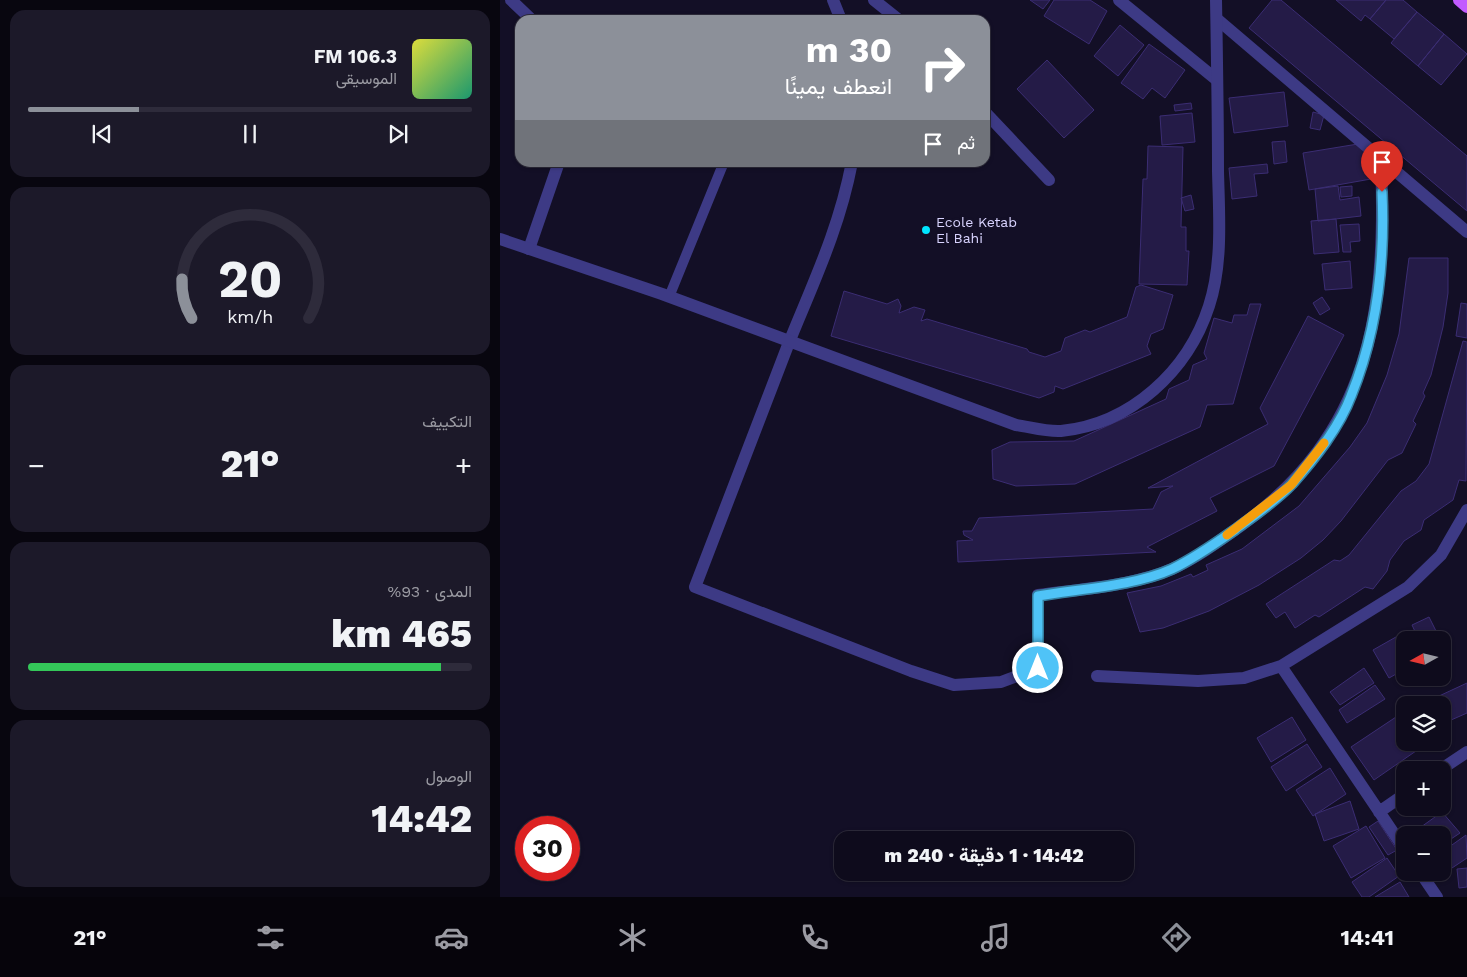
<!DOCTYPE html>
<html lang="ar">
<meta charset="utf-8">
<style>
:root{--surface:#0e0b1c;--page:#1c1929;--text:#f1f3f6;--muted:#9b9ba3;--line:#2e2b3b;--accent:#8c9099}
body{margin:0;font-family:"Work Sans",Vazirmatn,sans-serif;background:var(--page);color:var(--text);direction:rtl;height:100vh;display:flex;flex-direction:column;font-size:19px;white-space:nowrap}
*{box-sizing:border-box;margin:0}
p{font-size:16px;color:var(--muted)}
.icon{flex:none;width:28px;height:28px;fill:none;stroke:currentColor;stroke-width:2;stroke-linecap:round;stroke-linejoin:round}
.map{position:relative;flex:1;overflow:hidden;direction:ltr}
.drawer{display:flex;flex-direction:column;gap:10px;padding:10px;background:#08060f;width:500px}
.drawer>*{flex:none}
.guide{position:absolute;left:15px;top:15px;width:475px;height:152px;border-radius:15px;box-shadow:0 1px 4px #0004,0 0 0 1px var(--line);direction:rtl;background:#8c9099;color:#fff;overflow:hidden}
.needle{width:32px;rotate:262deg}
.fabs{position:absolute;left:896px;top:631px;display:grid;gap:10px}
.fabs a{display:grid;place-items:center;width:55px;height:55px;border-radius:10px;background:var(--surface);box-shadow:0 1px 4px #0004,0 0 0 1px var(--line);font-size:25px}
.speed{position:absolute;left:15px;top:816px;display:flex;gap:10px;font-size:25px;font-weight:700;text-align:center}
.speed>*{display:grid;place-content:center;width:65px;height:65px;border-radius:50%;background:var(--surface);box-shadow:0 1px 4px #0004,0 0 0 1px var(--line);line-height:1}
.speed .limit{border:8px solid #d22;background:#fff;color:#111}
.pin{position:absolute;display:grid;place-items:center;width:42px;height:42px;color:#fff;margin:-51px -21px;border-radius:50% 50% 50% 0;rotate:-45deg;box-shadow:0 0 5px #0007}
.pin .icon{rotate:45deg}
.me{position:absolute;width:55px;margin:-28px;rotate:0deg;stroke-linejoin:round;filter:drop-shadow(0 0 4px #0008)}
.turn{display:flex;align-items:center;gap:18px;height:105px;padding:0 15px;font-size:22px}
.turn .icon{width:65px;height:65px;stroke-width:2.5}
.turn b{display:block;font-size:35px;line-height:42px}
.then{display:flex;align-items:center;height:48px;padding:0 15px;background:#0003;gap:10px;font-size:19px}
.big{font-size:38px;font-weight:800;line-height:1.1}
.drawer .card{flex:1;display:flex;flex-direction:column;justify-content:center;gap:8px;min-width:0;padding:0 18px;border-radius:15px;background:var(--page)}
.drawer .dial{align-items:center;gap:0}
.dial svg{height:130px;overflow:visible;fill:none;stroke:var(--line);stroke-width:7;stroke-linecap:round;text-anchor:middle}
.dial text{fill:var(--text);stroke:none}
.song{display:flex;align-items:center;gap:15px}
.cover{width:60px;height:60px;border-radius:8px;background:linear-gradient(135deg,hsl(60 70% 55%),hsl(160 70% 35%))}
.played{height:5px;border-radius:2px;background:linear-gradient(90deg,var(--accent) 25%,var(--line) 25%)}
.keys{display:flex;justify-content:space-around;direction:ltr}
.heat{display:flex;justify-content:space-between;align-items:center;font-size:28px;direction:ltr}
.charge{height:8px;border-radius:4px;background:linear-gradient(90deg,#34c759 93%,var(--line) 0)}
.trip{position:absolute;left:334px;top:831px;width:300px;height:50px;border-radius:15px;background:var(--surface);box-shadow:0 1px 4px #0004,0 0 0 1px var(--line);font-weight:800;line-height:50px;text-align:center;direction:rtl}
.menu{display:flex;height:80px;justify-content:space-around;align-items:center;background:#06040b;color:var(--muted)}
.menu .icon{width:35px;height:35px}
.menu .on{color:var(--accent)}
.menu b{font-size:22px;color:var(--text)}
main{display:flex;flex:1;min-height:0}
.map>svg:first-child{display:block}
.building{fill:#241b47;stroke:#3b2d73}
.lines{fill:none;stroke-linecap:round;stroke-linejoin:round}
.service{stroke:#3d3a85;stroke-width:10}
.minor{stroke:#3d3a85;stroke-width:12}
.tertiary{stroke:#3d3a85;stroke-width:12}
.primary{stroke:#c25bff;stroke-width:12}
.route-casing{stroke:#337fa1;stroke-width:12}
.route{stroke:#4fc3f7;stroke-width:9}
.slow{stroke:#f59e0b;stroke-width:9}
.poi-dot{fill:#00e5ff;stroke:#130f26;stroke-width:2}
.labels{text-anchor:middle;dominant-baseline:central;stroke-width:5;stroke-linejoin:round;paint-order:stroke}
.poi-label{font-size:14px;fill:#d9d4ff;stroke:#130f26;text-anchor:start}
</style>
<main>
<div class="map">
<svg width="967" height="897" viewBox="0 0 967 897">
<rect width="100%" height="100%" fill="#130f26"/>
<path class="building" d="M530,0H550L543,9Z
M554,0H590L607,11L589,44L544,16Z
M772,0H781L967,156V211L749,28Z
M836,0H886L870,19L865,15L861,21Z
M886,0H903L917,12L894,39L870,19Z
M917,12L944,34L918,66L891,43Z
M620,25L644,45L618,76L594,56Z
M944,34L967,54L941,85L918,66Z
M649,44L685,70L665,98L652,88L643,99L621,83Z
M547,60L594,110L564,138L517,89Z
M784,92L788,126L734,133L729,98Z
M691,103L692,109L675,111L674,105Z
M813,112L824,115L820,130L810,128Z
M692,113L695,142L662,145L660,116Z
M785,141L787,162L774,164L772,142Z
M864,143L871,179L809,190L803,153Z
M648,146L683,147L681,227H686V251H689L687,285L639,284L643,179H647Z
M767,164L768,173L754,174L757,196L732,199L729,168Z
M838,186L840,200L859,197L861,216L818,221L815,189Z
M852,186V196L841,197L840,187Z
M691,195L694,209L685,211L681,198Z
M836,219L839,252L814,254L811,221Z
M859,224L860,241L850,242L851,252H843L840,225Z
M909,258H948V293L943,327L931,375L923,393L925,396L913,421L916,424L902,453L888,460L841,521L823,540L801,558L759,585L709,611L663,628L640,632L627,593L661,586L691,574L693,577L708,570L706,565L742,549L799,506L850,447L867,423L887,375L899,334Z
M850,261L852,288L825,290L822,264Z
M641,285L673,295L663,329L651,334L647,346L651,354L563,389L555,386L554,392L539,398L331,336L344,291L387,304L398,299L401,306L399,313L414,307L425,310L421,321L427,319L527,349L529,352L545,357L561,351L565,338L585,330L590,332L627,317L636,287Z
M822,297L830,309L820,315L813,303Z
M961,303L967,304V338L956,336Z
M750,304H761L733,404L707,405L700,427L575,484L516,486L493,479L492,450L510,442L574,441L666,399L669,389L689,380L693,365L707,359L704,353L714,318L732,323L734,315H747Z
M808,316L844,335L774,466L710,498L717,511L647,547L656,552L458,562L457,541L473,540L464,535L463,531H472L479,518L653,509L661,492L673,486L648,488L768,424L760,408Z
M963,341L967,342L966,481L959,480L953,500L924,520L921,530L904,541L890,560L887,571L873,589L865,587L819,617L815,615L795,628L785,612L776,618L766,604L834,560L840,561L849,555L901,491L916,481L929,464Z
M929,617L939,637L933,640H919L912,625Z
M903,633L907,640L905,669L889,678L873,650Z
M864,668L874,683L840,705L830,692Z
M967,683V713L942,724V705H925L924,703Z
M875,685L885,699L847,723L839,710Z
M905,711V742H929L874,780L851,747Z
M792,717L806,740L771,762L757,738Z
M807,744L822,767L786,791L771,767Z
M830,768L846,794L813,816L796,790Z
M850,801L859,829L824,841L815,814Z
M942,812L960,833L942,845V835H916L914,832Z
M878,821L897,850L888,855L869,827Z
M866,826L885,858L851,878L833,846Z
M966,835L967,858L946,872L942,866V852Z
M887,858L899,876L869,897H862L852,882Z
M967,868V887L959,888L957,869Z
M900,882L909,897H875Z"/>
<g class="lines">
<path class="service" d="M169,297L224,162"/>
<path class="minor" d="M11,0L32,20
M333,0L341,20
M374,0L399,20
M619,0L717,80
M717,19L967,232
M485,112L549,180
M352,162C339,230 313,283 288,345C257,426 226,507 195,587L411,671L454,685L501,682L538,668V595C580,589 633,586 672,569C696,558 718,542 739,527C871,433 887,311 881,159
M29,249L59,162
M597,676L698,681L744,678L781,666
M940,770L967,752
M879,812L905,794
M905,850L781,666L908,587L941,555L967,510
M920,872L937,897"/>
<path class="tertiary" d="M0,239L162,294L516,425C530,427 547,432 561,431C631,424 688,371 709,306C723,263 719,215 718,171C718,114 717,57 716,0"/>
<path class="primary" d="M959,0L967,7"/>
</g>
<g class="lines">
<defs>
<path id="route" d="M538,668V596C578,589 635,586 672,569C695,558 716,543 736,529C755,515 776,501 792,484C815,458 839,428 851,396C877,332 885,260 882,192"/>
</defs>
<use href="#route" class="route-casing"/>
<use href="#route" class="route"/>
<path class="slow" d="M727,535L791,485L824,443"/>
</g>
<circle class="poi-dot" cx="426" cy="230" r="5"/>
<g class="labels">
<g class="poi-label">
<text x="436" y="222">Ecole Ketab<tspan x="436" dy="16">El Bahi</tspan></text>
</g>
</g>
</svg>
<div class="fabs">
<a><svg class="needle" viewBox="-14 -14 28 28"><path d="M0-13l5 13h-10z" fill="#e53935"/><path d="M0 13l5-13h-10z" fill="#9b9ba3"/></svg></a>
<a><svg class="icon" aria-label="layers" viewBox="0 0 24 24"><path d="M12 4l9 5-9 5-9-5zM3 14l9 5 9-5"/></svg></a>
<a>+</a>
<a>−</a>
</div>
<div class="speed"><div class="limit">30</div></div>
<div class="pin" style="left:882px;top:192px;background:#d93025"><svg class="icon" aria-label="arrive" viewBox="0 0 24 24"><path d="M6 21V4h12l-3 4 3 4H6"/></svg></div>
<svg class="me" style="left:538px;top:668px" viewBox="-20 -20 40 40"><circle r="17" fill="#4fc3f7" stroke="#fff" stroke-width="3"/><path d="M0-11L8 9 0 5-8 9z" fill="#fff"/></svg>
<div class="trip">14:42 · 1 دقيقة · 240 m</div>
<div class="guide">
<div class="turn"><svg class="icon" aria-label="right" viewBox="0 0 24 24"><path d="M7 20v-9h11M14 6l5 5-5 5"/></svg><div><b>30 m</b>انعطف يمينًا</div></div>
<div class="then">ثم<svg class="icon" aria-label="arrive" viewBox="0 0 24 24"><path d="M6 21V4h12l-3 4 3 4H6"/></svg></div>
</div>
</div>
<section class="drawer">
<div class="card">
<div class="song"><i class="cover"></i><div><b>106.3 FM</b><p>الموسيقى</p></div></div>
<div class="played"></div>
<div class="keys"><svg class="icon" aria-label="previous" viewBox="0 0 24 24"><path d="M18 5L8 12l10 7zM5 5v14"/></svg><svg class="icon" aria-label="pause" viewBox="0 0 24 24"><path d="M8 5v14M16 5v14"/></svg><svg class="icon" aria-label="next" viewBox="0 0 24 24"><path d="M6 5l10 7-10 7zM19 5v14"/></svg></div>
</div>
<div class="card dial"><svg viewBox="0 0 100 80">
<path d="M14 69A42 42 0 1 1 86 69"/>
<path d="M14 69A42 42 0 0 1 8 45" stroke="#8c9099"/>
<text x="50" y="56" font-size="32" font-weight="700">20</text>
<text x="50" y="72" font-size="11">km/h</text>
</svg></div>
<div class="card"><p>التكييف</p>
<div class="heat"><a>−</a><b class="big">21°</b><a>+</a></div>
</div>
<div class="card"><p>المدى · 93%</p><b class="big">465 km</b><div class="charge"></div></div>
<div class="card"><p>الوصول</p><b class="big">14:42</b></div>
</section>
</main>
<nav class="menu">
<b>14:41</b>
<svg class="icon on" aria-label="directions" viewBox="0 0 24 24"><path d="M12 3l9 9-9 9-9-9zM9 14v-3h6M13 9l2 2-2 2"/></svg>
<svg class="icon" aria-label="music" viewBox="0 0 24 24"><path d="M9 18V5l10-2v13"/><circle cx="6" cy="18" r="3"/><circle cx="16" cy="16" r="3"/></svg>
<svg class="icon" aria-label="phone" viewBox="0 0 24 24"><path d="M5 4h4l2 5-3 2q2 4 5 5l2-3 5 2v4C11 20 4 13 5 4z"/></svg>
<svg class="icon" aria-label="climate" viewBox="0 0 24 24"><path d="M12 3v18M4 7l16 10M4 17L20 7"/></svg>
<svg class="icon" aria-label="car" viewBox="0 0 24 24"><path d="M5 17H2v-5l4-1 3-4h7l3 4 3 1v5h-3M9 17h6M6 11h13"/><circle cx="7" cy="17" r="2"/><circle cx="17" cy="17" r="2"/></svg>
<svg class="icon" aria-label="filters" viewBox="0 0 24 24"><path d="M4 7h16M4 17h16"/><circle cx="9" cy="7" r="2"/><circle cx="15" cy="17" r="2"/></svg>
<b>21°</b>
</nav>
